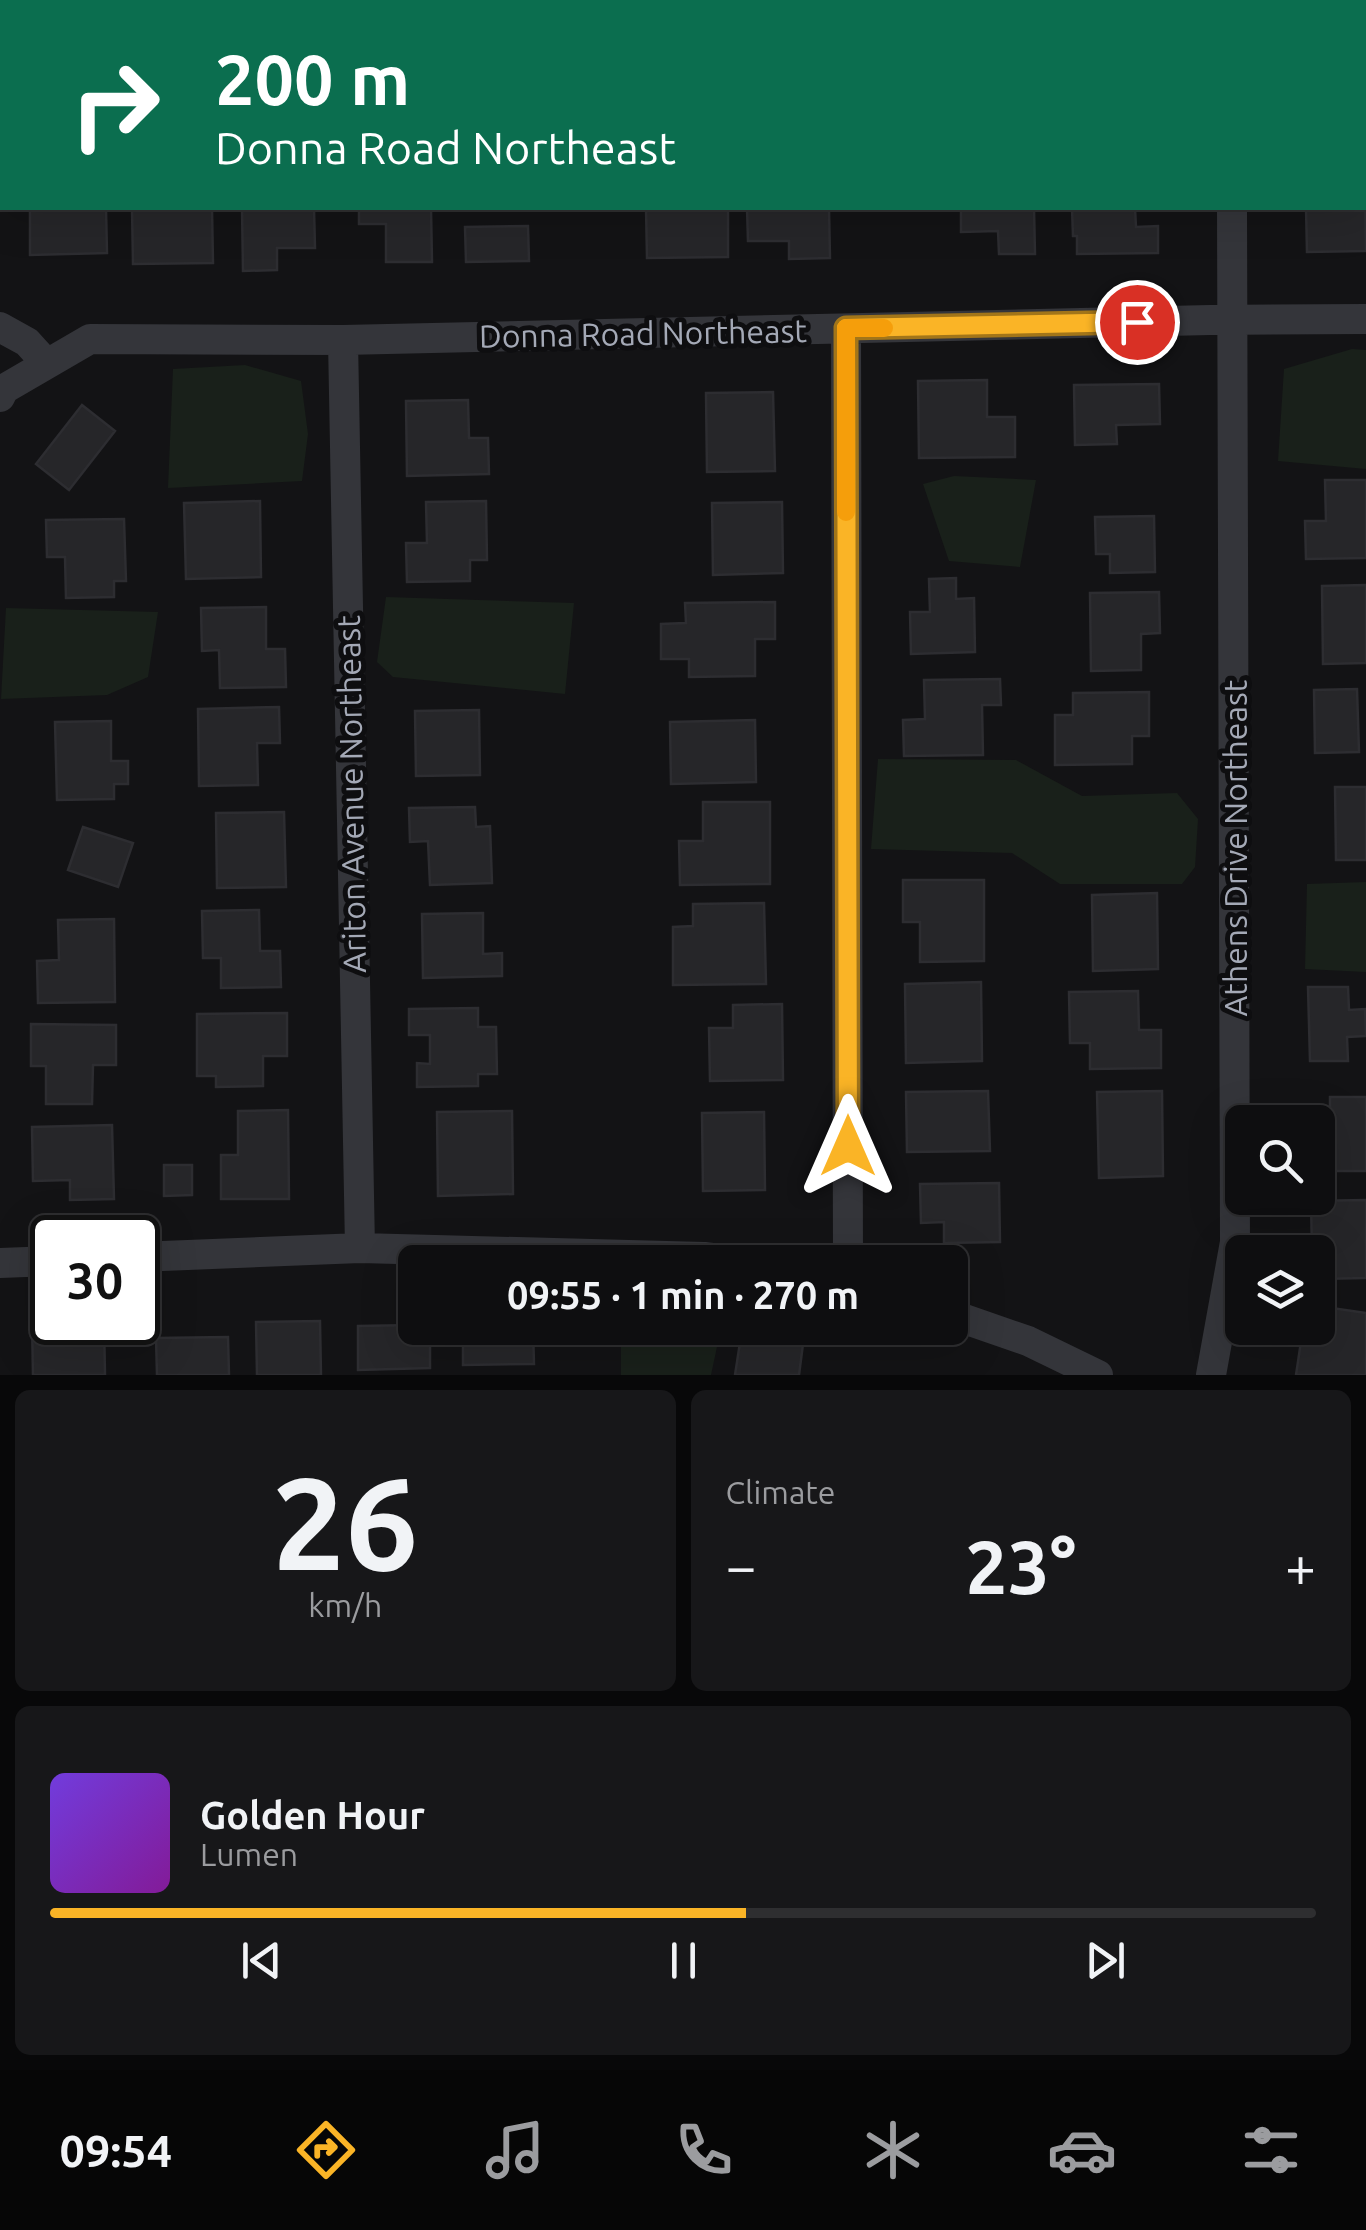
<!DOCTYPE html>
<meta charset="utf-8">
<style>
:root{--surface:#0e0e10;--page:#171719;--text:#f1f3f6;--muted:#9b9c9f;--line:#2e2e30;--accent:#fab426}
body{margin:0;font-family:Ubuntu,sans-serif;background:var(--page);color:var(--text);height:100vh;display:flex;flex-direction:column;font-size:38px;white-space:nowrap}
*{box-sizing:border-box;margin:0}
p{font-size:32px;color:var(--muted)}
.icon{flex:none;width:55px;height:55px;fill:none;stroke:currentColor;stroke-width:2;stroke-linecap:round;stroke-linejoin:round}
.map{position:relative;height:1375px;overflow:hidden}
.sheet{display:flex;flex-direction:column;gap:15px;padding:15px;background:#080809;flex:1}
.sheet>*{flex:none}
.top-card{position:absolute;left:0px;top:0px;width:1368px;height:210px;box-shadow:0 10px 40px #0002,0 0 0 2px var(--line);background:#0b6e4f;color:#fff;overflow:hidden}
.controls{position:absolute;left:1225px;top:1105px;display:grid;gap:20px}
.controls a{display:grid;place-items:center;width:110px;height:110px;border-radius:15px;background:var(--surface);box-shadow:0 10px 40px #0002,0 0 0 2px var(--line);font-size:50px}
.speed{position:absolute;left:30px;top:1215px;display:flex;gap:20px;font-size:50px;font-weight:700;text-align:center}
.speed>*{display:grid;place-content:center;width:130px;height:130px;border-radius:50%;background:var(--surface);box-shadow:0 10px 40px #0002,0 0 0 2px var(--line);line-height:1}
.speed .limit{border:5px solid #111;border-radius:15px;background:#fff;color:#111}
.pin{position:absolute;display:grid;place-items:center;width:85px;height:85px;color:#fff;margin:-42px;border:5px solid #fff;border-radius:50%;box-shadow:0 2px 10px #0007}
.me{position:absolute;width:110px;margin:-55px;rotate:0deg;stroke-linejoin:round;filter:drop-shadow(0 0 8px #0008)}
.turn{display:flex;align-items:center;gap:35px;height:210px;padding:0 50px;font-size:45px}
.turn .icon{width:130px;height:130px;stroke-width:2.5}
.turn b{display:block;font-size:70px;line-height:85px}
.big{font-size:75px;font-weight:700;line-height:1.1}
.sheet .card{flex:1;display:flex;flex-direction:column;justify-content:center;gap:15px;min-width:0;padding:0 35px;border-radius:15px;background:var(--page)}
.sheet .dial{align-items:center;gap:0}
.dial b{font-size:130px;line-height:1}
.song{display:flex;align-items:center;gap:30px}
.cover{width:120px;height:120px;border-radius:15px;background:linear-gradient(135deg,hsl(260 70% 55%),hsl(290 70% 35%))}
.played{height:10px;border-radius:5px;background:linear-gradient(90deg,var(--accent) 55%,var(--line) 55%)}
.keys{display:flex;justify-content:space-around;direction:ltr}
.heat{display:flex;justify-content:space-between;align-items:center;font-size:55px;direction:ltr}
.sheet .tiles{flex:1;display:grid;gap:15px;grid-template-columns:1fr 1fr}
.card:last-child{grid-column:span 2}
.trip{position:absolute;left:398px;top:1245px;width:570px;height:100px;border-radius:15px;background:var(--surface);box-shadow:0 10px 40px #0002,0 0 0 2px var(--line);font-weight:700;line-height:100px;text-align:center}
.tabs{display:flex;height:160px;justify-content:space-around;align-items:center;background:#060606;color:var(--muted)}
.tabs .icon{width:70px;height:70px}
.tabs .on{color:var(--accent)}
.tabs b{font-size:45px;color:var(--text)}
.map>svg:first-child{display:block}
.green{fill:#19201a}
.building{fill:#262629;stroke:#2d2d31;stroke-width:2.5}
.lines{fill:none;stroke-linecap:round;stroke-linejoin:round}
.street{stroke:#34353a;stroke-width:30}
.secondary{stroke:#42444a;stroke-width:42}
.route-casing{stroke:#a27519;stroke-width:25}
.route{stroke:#fab426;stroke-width:18}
.slow{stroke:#f59e0b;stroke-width:18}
.labels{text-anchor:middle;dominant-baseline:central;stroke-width:10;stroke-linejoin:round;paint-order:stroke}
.street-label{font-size:32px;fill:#a4a9b6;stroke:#0e0e10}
</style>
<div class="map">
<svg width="1366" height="1375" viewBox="0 0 1366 1375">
<rect width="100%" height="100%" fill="#131315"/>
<path class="green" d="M1352,349L1366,350V469L1278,461L1284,369Z
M245,365L301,381L308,434L302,481L168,488L173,369Z
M954,476L1036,480L1020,567L949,561L923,484Z
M386,597L574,603L565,694L393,677L377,662Z
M6,608L158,612L148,677L107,695L1,699Z
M878,759L1016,760L1082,796L1177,793L1198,819L1195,867L1182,884H1060L1012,853L871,849Z
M1366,882V972L1305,969L1307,884Z
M621,1328H721L711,1375H621Z"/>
<path class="building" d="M1365,191L1366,251L1307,252L1306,208H1365Z
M30,208H106L107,253L30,255Z
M132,208H212L213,263L133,264Z
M242,208H314L315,248H277V270L243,271Z
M359,208H431L432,262H386V224H359Z
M646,208H728V257L647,258Z
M747,208H829L830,258L789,259V241H748Z
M961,208H1034L1035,254H999L998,231L961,232Z
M1072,208H1135L1136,227L1158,226V253L1077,254V236H1073Z
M528,226L529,261L466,262L465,227Z
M987,380V417H1015V457L919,458L918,381Z
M1159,384L1160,424L1116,425L1117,444L1075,445L1074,385Z
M773,392L775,471L707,472L706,393Z
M468,400L469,438H488L489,474L407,476L406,401Z
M82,405L115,431L69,490L36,464Z
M1325,480H1366V558L1306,559L1305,521H1326Z
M260,501L261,577L186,579L184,503Z
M486,501L487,560H470V581L407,582L406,543H427L426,502Z
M782,502L783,573L713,575L712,503Z
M1154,516L1155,572L1110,573V554H1096L1095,517Z
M124,519L126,581H114V597L66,598L65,557H47L46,520Z
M956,578V599L974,598L975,652L911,654L910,612H930L929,579Z
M1366,585V663L1323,664L1322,586Z
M1159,592L1160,633L1141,634V670L1091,671L1090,593Z
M775,602V639H755V676L689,677V659H661V624L686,623L685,603Z
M266,607V649H285L286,687L220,688L219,650L202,651L201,608Z
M1000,679L1001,705H982L983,755L904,756L903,720L925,719L924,680Z
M1357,689L1359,752L1315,753L1314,690Z
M1149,692V736H1132V764L1055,765V715H1073V693Z
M279,707L280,743H257L258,785L199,786L198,709Z
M479,710L480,775L416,776L415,711Z
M755,720L756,782L671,784L670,722Z
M111,721V761H128V784H114V799L57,800L55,722Z
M1335,787H1366V860H1336Z
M703,802H770V884L680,885L679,841H703Z
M475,807L476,827L490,826L492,883L430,885L428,841L410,842L409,808Z
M284,812L286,887L217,888L216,813Z
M83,827L133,843L118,887L68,870Z
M903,880H984V961L920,962V922H903Z
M1157,893L1158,969L1093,971L1092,895Z
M764,903L766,984L673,985V927L693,926V904Z
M259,910L260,951H280L281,987L221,988V958H203L202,911Z
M483,913V954L502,953V976L423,978L422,914Z
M114,919L115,1002L38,1003L37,961L59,960L58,920Z
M981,982L982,1061L906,1063L905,984Z
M1308,987H1348L1349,1010L1365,1009L1366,1036L1347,1037L1348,1061H1310Z
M1138,991L1139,1030H1161V1068L1090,1069V1043H1070L1069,992Z
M782,1004L783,1080L710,1081L709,1028H733V1005Z
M478,1008V1027H496L497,1074H478V1086L417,1087V1063L430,1064V1035H409V1009Z
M287,1013V1056H263V1086L216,1087V1076H197V1014Z
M31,1024L116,1025V1065H93L92,1104H46V1066H31Z
M988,1091L990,1151L907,1152L906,1092Z
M1162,1091L1163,1176L1099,1178L1097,1092Z
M1330,1097H1366V1171H1318V1129H1330Z
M288,1110L289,1199H221V1155H238V1111Z
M512,1111L513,1194L438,1196L437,1112Z
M764,1112L765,1190L703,1191L702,1113Z
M112,1125L114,1199L70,1200V1180L33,1181L32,1127Z
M164,1165H192V1195L164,1196Z
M999,1183L1000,1242L944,1243V1222L921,1223L920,1184Z
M1366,1200V1278L1318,1279V1252H1312L1311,1201Z
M1318,1306L1366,1313V1375H1296L1303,1328H1318Z
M320,1321L321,1375H257L256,1322Z
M104,1322L105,1375H33L32,1323Z
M415,1325V1328H430V1368L358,1370V1326Z
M463,1328H533L534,1364L463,1365Z
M741,1336L803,1344L799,1375H735Z
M228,1337L229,1375H157L156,1338Z"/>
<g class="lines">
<path class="street" d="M1229,0V2
M0,327L27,342L47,364
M846,329L848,1262
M343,340L360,1248
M0,397L4,389L90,339L343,340L1210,320L1366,319
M138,1257L360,1248L704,1257L743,1262
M0,1263L52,1261
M950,1314L1028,1341L1098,1375
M1211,1375L1235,1242L1232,208"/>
<path class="secondary" d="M0,46H2
M1365,46H1366"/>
</g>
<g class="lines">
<defs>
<path id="route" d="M848,1146L846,328L1137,322"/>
</defs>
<use href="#route" class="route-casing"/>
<use href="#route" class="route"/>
<path class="slow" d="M846,512V328H884"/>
</g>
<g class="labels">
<g class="street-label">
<text transform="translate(643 333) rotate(-1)">Donna Road Northeast</text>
<text transform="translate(351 794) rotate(-91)">Ariton Avenue Northeast</text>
<text transform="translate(1235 848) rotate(-90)">Athens Drive Northeast</text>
</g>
</g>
</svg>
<div class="controls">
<a><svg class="icon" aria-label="search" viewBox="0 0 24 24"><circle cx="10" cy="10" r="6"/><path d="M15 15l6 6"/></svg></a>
<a><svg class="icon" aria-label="layers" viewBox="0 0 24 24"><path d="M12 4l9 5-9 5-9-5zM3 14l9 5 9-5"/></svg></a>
</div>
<div class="speed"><div class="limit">30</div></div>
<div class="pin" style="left:1137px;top:322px;background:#d93025"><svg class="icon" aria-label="arrive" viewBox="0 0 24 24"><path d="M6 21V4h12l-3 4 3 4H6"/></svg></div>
<svg class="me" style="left:848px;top:1146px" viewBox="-20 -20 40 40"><path d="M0-17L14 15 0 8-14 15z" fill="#fab426" stroke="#fff" stroke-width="4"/></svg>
<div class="trip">09:55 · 1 min · 270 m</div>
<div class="top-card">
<div class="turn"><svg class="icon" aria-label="right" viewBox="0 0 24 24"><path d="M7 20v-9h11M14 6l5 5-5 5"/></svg><div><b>200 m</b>Donna Road Northeast</div></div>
</div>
</div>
<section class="sheet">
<div class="tiles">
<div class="card dial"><b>26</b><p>km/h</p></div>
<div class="card"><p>Climate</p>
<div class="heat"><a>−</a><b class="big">23°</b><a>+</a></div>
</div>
<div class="card">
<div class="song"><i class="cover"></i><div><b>Golden Hour</b><p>Lumen</p></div></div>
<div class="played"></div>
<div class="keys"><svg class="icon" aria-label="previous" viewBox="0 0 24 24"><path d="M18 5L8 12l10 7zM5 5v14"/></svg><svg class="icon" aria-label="pause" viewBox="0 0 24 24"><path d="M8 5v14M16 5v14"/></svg><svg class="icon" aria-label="next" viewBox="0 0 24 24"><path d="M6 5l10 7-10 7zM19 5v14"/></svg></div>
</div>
</div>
</section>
<nav class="tabs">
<b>09:54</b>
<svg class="icon on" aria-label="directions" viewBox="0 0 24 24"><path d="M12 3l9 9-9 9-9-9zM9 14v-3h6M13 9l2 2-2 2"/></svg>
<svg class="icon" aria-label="music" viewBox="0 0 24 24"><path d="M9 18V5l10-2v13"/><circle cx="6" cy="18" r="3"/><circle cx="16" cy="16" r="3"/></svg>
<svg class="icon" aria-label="phone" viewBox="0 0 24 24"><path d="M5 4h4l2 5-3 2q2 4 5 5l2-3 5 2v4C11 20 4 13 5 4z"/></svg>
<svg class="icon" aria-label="climate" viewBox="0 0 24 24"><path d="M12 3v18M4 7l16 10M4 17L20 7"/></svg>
<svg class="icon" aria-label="car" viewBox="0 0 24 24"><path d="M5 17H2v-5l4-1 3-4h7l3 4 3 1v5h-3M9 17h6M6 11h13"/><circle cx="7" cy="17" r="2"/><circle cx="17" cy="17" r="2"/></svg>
<svg class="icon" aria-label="filters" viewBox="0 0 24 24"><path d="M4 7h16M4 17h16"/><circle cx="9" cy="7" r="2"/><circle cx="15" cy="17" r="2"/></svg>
</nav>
